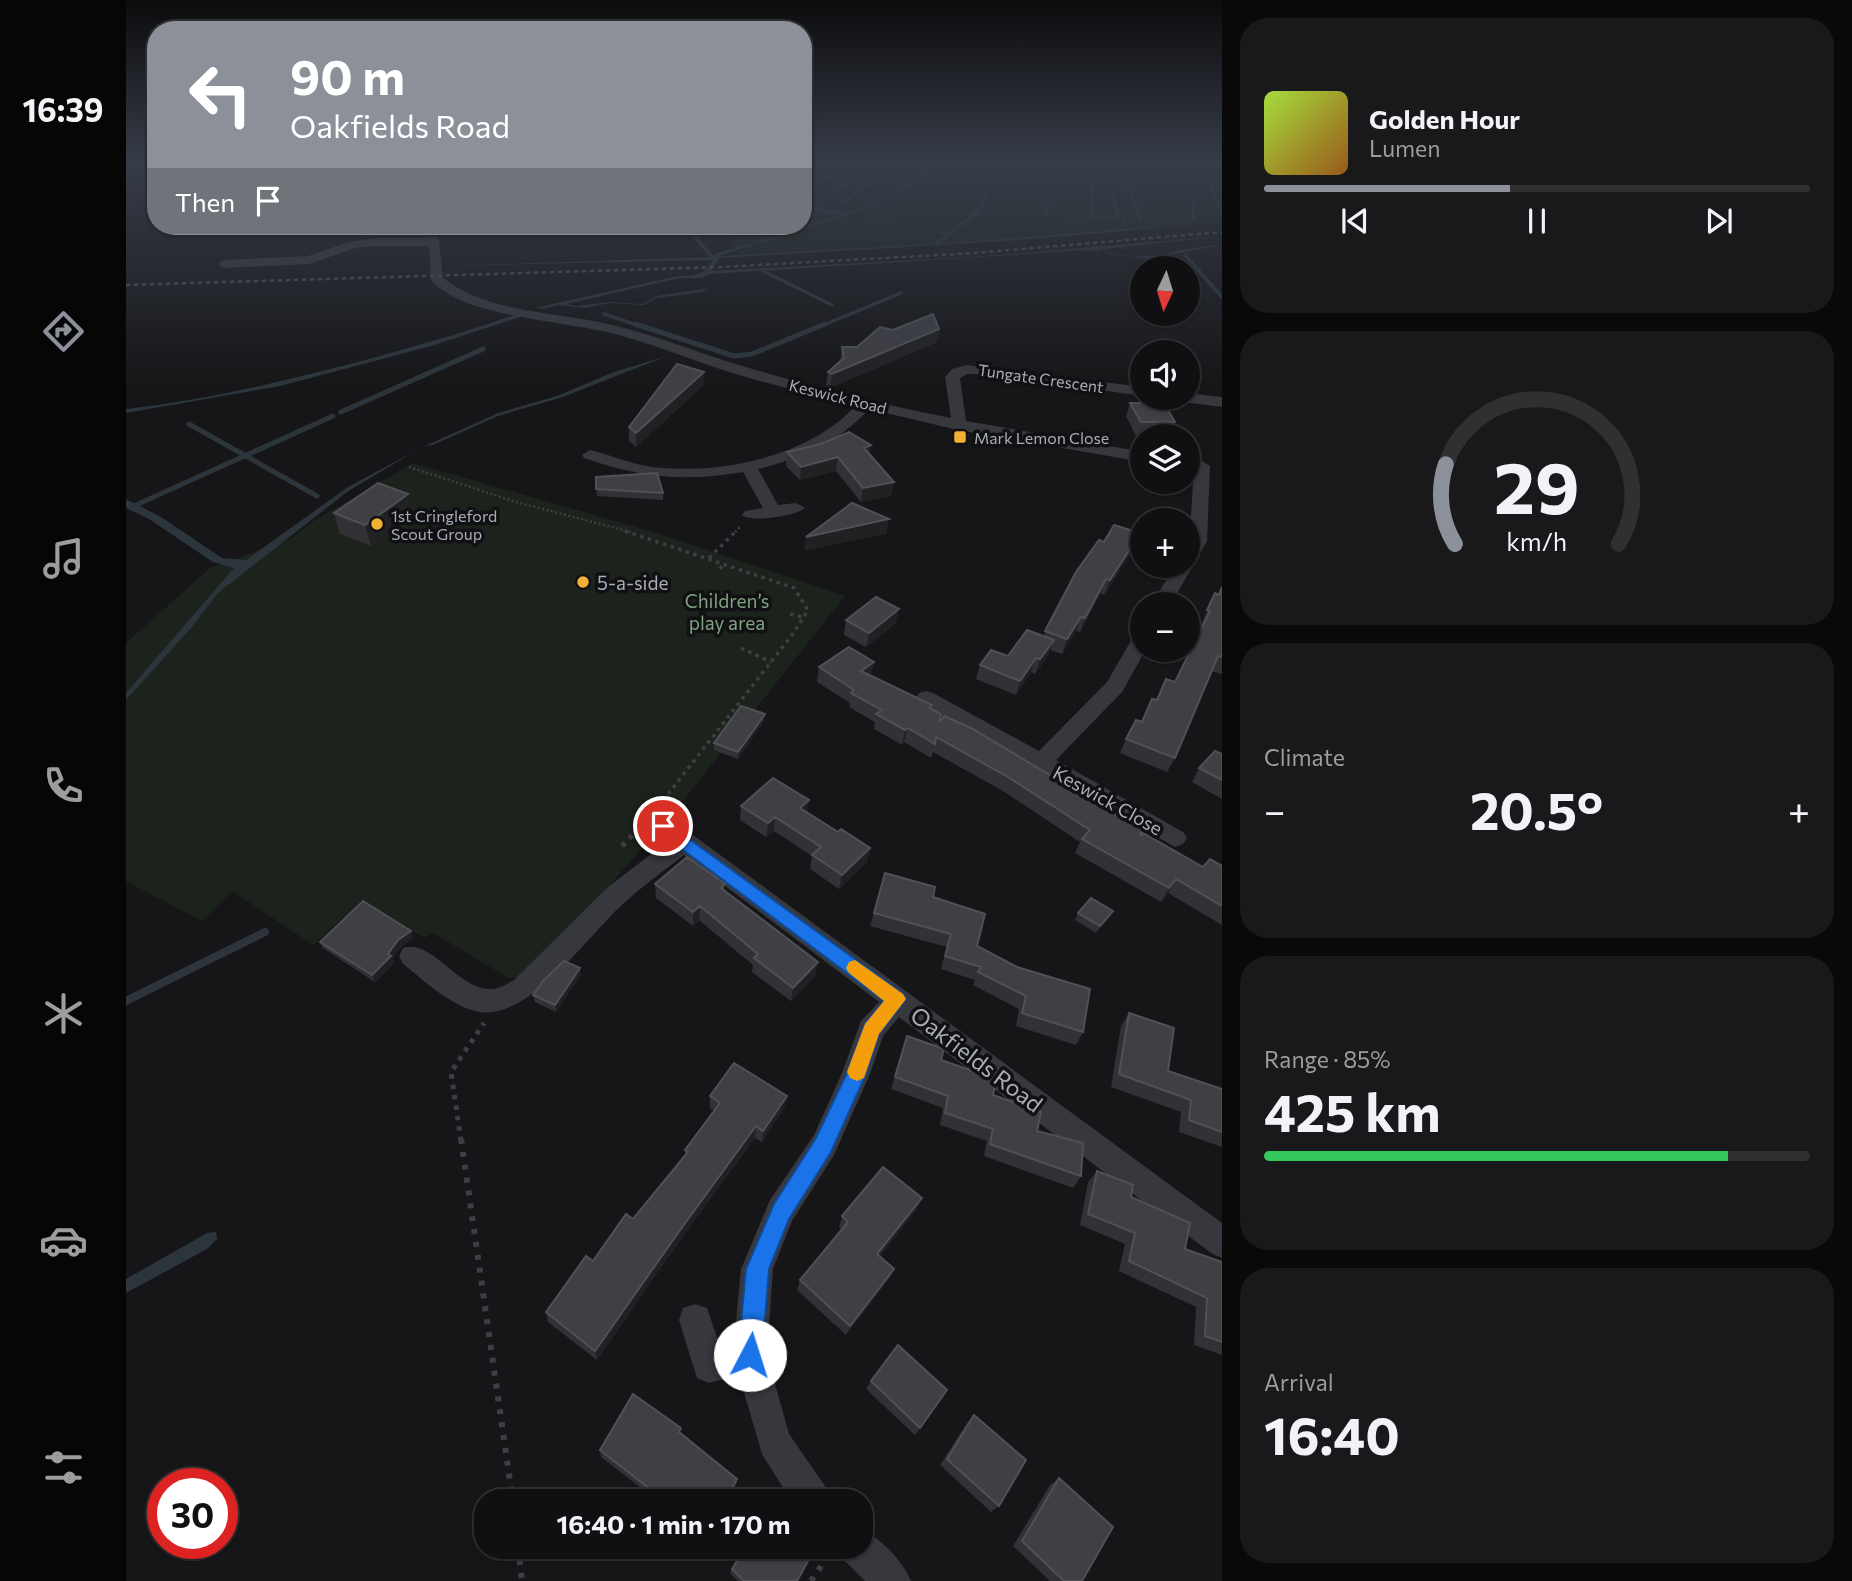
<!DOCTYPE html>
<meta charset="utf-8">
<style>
:root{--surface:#101012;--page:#19191b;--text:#f1f3f6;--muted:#9c9d9f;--line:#303032;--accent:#8c9099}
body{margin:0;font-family:Commissioner,sans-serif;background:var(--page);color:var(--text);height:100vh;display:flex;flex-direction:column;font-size:26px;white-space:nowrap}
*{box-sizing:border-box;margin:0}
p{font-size:23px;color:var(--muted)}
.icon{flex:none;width:38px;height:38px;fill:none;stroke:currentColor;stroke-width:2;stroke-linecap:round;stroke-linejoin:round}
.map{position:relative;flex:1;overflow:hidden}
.panel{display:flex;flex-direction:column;gap:18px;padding:18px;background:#09090a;width:630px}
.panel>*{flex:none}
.guide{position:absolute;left:21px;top:21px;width:665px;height:214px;border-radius:28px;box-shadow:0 2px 5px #0004,0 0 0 2px var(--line);background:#8c9099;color:#fff;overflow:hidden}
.needle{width:46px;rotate:184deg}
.buttons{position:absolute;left:1004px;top:256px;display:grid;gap:14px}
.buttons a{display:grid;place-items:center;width:70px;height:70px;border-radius:50%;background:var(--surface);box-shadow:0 2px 5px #0004,0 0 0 2px var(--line);font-size:35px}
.speed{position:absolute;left:21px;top:1468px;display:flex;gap:14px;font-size:35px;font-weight:700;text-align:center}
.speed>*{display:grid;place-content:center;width:91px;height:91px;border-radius:50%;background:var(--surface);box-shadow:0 2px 5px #0004,0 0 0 2px var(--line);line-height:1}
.speed .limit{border:10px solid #d22;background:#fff;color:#111}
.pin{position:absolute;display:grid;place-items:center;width:60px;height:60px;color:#fff;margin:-30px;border:4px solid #fff;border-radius:50%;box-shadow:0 2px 7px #0007}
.me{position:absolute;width:77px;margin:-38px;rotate:5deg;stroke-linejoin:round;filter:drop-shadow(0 0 5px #0008)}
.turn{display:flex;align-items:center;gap:24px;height:147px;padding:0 28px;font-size:32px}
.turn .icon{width:91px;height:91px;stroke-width:2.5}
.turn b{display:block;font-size:49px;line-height:60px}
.then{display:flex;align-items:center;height:66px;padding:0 28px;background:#0003;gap:14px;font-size:26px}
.big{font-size:52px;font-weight:700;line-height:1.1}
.panel .widget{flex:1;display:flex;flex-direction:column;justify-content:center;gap:10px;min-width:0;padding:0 24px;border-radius:28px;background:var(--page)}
.panel .dial{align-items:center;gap:0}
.dial svg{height:182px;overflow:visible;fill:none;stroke:var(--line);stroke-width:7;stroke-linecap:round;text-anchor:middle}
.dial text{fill:var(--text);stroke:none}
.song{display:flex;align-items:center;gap:21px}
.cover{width:84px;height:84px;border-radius:10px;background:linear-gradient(135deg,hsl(80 70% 55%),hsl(30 70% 35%))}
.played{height:7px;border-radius:4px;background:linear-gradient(90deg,var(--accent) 45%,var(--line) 45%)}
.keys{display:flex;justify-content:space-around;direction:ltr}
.heat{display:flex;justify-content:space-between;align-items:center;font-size:38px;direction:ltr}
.charge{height:10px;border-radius:5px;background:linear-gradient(90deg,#34c759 85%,var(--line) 0)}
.trip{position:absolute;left:348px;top:1489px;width:399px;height:70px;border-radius:28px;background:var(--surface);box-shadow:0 2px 5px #0004,0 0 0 2px var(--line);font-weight:700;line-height:70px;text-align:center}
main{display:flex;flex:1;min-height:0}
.dock{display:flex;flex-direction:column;width:126px;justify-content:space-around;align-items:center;background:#060607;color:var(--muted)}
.dock .icon{width:49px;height:49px}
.dock .active{color:var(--accent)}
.dock b{font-size:32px;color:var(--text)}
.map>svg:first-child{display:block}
.green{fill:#1c231d}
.water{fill:#2c353c;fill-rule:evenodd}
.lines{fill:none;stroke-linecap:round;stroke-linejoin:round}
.stream-far2{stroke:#2c353c;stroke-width:3.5}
.stream-far1{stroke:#2c353c;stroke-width:5}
.stream{stroke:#2c353c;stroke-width:8}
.path-far3{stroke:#3d3f44;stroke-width:2.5;stroke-dasharray:2 2.5;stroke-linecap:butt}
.path-far2{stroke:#3d3f44;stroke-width:3.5;stroke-dasharray:3.5 4.5;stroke-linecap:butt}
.path-far1{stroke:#3d3f44;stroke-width:5;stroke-dasharray:4.5 6;stroke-linecap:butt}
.path{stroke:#3d3f44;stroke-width:6;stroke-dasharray:5 8;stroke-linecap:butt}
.minor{fill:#37383d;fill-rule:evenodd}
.rail{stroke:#4a4c52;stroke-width:2.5;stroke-dasharray:4.5 3.5;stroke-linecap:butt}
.wall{fill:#323236}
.shaded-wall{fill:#212124}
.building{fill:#3f3f44;stroke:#4f5156;stroke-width:2}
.route{fill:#1a73e8;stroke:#114b97;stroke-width:2}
.slow{fill:#f59e0b}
.poi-dot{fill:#f2b134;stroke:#111113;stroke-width:2.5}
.labels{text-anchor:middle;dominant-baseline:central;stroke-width:7;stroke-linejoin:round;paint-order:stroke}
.far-street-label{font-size:16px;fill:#a8adb8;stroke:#111113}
.far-poi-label{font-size:16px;fill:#a8adb8;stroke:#111113;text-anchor:start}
.poi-label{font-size:19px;fill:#a8adb8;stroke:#111113;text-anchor:start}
.park-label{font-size:19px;fill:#7fa381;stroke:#111113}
.street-label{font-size:19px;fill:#a8adb8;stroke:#111113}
.near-street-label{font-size:23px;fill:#a8adb8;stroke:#111113}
</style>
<main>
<nav class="dock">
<b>16:39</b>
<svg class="icon active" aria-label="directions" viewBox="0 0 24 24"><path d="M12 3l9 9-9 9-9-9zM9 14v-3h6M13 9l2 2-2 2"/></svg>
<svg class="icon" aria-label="music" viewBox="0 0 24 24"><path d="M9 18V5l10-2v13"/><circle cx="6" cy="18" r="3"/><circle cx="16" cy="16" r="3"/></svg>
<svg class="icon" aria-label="phone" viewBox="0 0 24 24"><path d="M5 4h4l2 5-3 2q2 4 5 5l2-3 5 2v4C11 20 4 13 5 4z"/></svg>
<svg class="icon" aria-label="climate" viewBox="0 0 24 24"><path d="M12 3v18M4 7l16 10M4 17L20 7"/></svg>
<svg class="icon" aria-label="car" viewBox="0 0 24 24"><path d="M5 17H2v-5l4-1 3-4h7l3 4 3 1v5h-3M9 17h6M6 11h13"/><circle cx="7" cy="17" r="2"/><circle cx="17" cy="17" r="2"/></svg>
<svg class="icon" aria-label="filters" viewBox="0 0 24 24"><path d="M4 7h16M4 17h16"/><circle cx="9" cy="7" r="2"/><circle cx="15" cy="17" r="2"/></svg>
</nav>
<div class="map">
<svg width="1096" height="1581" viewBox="0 0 1096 1581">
<rect width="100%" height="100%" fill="#161618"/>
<path class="green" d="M677,164H1096V222L757,249L613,254L601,226H677Z
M287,463L524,531L719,596L537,826L401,976L383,978L307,933L298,938L236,900L187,945L106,891L76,921L0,881V643L84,568L164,539L186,522Z"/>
<path class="water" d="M802,164H807C785,200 710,218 673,230C660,235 641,244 627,242L716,215L677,209L687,207L700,198L690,207L705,211L715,203L708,211C730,219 789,183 802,164Z
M856,164H859L860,196L855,212L918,216L931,164L921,216L1066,219L999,218L1000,228L1003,229L1096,222L908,239L594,258L585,271L859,256L1096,236L970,250C1020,267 1049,246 1096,245L1022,259L962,250L584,274L575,278H553L441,304L450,306L484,302L516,304L531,296L583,288L577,292L530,298L518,305L484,303L458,308L433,305L417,309L409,308L547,277C565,275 577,278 587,260L321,266L585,257L591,253L622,244L625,245L593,256L806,244L821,234L726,217L823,233C850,209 864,206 856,164ZM857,213L995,219L999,229L813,244L847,217Z
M394,313L400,315L305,346L154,386L0,413V409C80,400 158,381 236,361C289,346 342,332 394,313Z
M541,356L437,397L372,416L307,445L299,446L372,413L431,396L488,372Z
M291,450L221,492L92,593L65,628L0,700V693L108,568L87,562L23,519L0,508V499L35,517L96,558L120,560L222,487Z
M90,1232L91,1239L81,1249L0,1293V1279L81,1233Z"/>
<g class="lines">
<path class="stream-far2" d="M987,173L1005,191L1014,218
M1084,182L1090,198
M1084,182L1096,184
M965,185L967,217
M985,188L992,217
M677,190L726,164
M700,198L748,164
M1067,199V219
M1091,200L1096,211
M715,203L771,164
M560,226L585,256
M1059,255L1096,297
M637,271L706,305
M478,314L514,326
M695,326L775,293"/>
<path class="stream-far1" d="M509,324L608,356L626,354L699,324
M215,412L357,349
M63,424L191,496
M10,505L207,416"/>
<path class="stream" d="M0,1001L139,932"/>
<path class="path-far3" d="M283,467L390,502L505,532
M609,532L615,526"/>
<path class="path-far2" d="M499,531L668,588L682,610L666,635L539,798
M583,558L610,531
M594,569L598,563
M664,614L676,617
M615,648L645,662"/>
<path class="path-far1" d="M531,809L541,797
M496,846L514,827
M335,1141L325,1072L358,1023"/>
<path class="path" d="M335,1139L387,1502
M392,1547L396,1581
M685,1581L704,1553"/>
<path class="minor" d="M297,226H309L312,232L317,278C363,314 431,311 486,325C529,335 570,352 613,365C683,386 753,404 825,418L819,377L826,369L841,365L1017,387V396L859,374H841L834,378L840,421L1017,452V462L832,430L743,409C712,443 676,458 632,469L652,505L670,503L679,508C671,516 624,523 616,515L619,511L637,508L617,472C558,482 515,478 458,458L456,455L464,450C485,455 504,464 526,467C593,475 683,457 729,406C686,395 642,384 600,371C564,359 529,345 493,335C444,321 337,318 305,280L303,246H250L229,248L183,264L98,268L92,264L98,260L182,256L223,242L250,238H302Z
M1062,393L1096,397V407L1057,402L1050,397H1062Z
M1076,461L1084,466L1081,541L1045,604H1026L1049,565H1062L1068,466Z
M1017,631V649H1020L996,692L930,760L1057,832L1061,838L1057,844L1049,847L793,703L790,698L793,693L800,691L807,693L913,751L981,682L1010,632Z
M537,817L567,835L1096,1223V1258L1085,1253L773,1017L757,1036L744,1074L708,1155L666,1221L647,1269L641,1355L663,1434L701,1489L706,1502H666L636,1454L613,1375L583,1383L571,1378L553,1320L557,1308L569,1304L581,1308L594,1346L608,1342L615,1269L644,1200L688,1135L716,1073L735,1021L753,1002L558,855C539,870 518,885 499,902C464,933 404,1020 354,1012C325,1007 299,981 277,964L273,956L277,948C307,938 333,993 368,989C375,988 382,983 388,980L482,887L541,842L525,826L529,820Z
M735,1530C755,1538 777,1561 785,1581H739L718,1560L712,1547H735Z"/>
<path class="rail" d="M0,285L596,267L849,253L1096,232"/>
</g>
<path class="wall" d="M813,329L811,342L704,388L700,386L702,372L714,362L716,347H731L767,330Z
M578,372V385L510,447L503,441V427Z
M1004,403L1049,422L1044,436H1010L1000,416Z
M745,445L743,454L768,482L765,496L735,502L710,471L674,480L660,466L661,452Z
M470,477L537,493V500L471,496Z
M208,513L287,515L245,546L214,534Z
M1014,533L1009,547L978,595L975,593L954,632L950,631L936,654L924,650L923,654L909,674L905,672L890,695L850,679L854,665L882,656L918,636L919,631L978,542Z
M1096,586V674L1085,671L1049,758L1041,772L994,753L1000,739L1015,722L1030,700L1049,682L1077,625H1075L1089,593L1092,594Z
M720,620L770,623L740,647L718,635Z
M693,667L745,675L806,705L805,709L814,722L1014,836L1077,867L1096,866V925L1042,893L1035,902L949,853L954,842L877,791L807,752L805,758L778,742L776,745L748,729L749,722L723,707L724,703L691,682Z
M639,714L638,721L612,759L588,750V743Z
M1096,754V799L1066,782L1073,768Z
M683,800L681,812L712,832L744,848L741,862L713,889L684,869L686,856L648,831L640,837L614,820L615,806Z
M529,884H599L598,890L690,975L665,1001L626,972L627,965L573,920L567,926L530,898Z
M807,897L851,946L957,1032L950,1045L890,1026L893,1009L847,985L849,980L815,969L821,947L744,926L748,913Z
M987,911L983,918L970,933L949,920L952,913Z
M285,931L287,938L275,947L266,959L268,963L249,982L197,948L194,942Z
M454,968L455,975L430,1012L409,1002L407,995Z
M1003,1013L1042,1071L1096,1089V1147L1053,1132L1055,1112L985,1087L995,1026Z
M781,1036L815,1060L867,1095L911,1131L955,1176L947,1188L858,1156L861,1141L814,1125L817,1108L765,1089Z
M584,1096H661L658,1108L636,1142L629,1138L552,1243L471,1360L422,1322L420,1312L507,1219L559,1156V1150L588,1111L584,1108Z
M971,1171L1005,1197L1059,1249L1096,1262V1355L1068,1345L1070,1307L993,1271L999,1244L954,1225L962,1182Z
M791,1209L754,1256L768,1269L763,1279L720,1335L671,1290L674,1280L716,1230L713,1227L716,1216Z
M745,1381L821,1390L789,1435L740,1389Z
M848,1415L873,1506L865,1512L814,1465L841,1423Z
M474,1450L611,1479L610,1485L601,1502H531L532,1501L475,1457Z
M933,1478L956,1581H924L887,1546L924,1485Z
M606,1569L671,1581H612L604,1573Z"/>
<path class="shaded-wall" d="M813,329L811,342L704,388L706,374Z
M578,372V385L510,447V433Z
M745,445L743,459L738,448Z
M712,457L710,471L674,480L675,467Z
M768,482L765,496L735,502L737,488Z
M282,494L287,515L245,546L239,525Z
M763,519L760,534L678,551L680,537Z
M1014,533L1009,547L978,595L984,580Z
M980,579L975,593L954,632L959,618Z
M773,609L770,623L740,647L743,633Z
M955,617L950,631L936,654L941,639Z
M928,640L923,654L909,674L914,659Z
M910,658L905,672L890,695L894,681Z
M748,662L745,676L735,671Z
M639,714L638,721L612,759V752Z
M782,728L778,742L776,745L779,730Z
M683,800L681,815L674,808Z
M649,817L648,831L640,837L642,823Z
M744,848L741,862L713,889L716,875Z
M1050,879L1042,893L1035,902L1043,888Z
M574,906L573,920L567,926V912Z
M987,911L983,918L970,933L974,926Z
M285,931L287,938L275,947L266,959L268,963L249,982L246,975L272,940Z
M692,962L690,975L665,1001L667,988Z
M454,968L455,975L430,1012L429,1005Z
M661,1096L658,1108L636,1142L637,1131Z
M630,1126L629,1138L552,1243L471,1360L469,1351L552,1233Z
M796,1198L791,1209L747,1264L751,1254Z
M768,1269L763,1279L720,1335L724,1326Z
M611,1479L610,1485L601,1502H599Z"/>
<path class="building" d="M807,314L813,329L706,374L702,372L718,358L716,347H731L754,327L767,330Z
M551,364L578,372L510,433L503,427Z
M1004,403H1038L1049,422H1015Z
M723,432L745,445L738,448L768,482L737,488L712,457L675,467L661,452L695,444Z
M531,473L537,493L470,489V477Z
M252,483L282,494L239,525L208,513Z
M726,503L763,519L680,537Z
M988,525L1014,533L984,580L980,579L959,618L955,617L941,639L919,631L950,572L973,540L978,542Z
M1096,587V657L1092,656L1049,758L1000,739L1010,720L1016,722L1026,699L1031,700L1040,679L1049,682L1084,611L1081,610L1089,593L1093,595Z
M750,597L773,609L743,633L720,620Z
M901,630L928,640L914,659L910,658L894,681L854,665L865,650L882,656Z
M723,647L748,662L735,671L806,705L803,708L815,714L814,722L818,716L845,728L1016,830L1014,836L1017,833L1077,867L1084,859L1096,866V906L1050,879L1043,888L956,839L964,830L882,777L810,737L809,744L782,728L779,730L750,714L756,710L725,693L728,690L693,667Z
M615,706L639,714L612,752L588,743Z
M1089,751L1096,754V780L1073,768Z
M647,778L683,800L674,808L712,832L715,829L744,848L716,875L686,855L695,847L649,817L642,823L615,806Z
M561,857L599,884L595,888L692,962L667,988L628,958L632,954L574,906L567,912L529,884Z
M759,873L809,887L807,897L859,914L851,946L891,967L964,989L957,1032L896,1013L900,996L852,972L855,967L819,956L825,934L748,913Z
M965,898L987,911L974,926L952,913Z
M237,901L285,931L272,940L262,954L265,956L246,975L194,942Z
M438,961L454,968L429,1005L407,995L417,981Z
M1003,1013L1048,1028L1042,1071L1096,1089V1132L1063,1120L1065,1100L993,1074Z
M781,1036L818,1049L815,1060L870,1079L867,1095L915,1112L911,1131L957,1143L955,1176L864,1144L867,1129L819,1113L822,1096L769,1077Z
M608,1063L661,1096L637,1131L630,1126L552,1233L469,1351L420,1312L460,1256L467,1261L500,1214L507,1219L562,1152L559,1150L594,1103L584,1096Z
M757,1167L796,1198L751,1254L768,1269L724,1326L674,1280L722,1222L716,1216Z
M971,1171L1007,1185L1005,1197L1064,1223L1059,1249L1096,1262V1342L1079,1336L1081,1298L1003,1261L1009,1233L962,1214Z
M772,1345L821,1390L794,1428L745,1381Z
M507,1394L555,1428L553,1432L611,1479L599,1502H531L534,1497L474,1450Z
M848,1415L900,1460L873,1506L821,1459Z
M933,1478L987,1527L956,1581H938L896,1541Z
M619,1547H682L687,1552L671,1581H618L606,1569Z"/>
<linearGradient id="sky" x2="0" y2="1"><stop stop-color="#0c0c0d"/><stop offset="0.42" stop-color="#363c48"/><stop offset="1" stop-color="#363c48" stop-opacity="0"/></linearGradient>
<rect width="1096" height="386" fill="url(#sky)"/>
<path class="route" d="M537,820L777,994L780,999L753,1034L740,1074L705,1152L663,1219L643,1269L636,1355L633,1364L624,1367L616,1364L612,1355L620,1269L648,1204L690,1138L721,1073L739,1024L758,1001L532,831L529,826Z"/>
<path class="slow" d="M729,960L777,994L780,999L753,1034L738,1078L731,1081L724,1078L721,1072L739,1024L758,1001L723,973L720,968L723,962Z"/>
<g class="poi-dot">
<rect x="827" y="430" width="14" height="14" rx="3.5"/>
<circle cx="251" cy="524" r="7"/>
<circle cx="457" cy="582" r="7"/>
</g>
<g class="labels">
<g class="far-street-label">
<text transform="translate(915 378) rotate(8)">Tungate Crescent</text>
<text transform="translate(712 396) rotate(14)">Keswick Road</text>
</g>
<g class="far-poi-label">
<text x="848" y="437">Mark Lemon Close</text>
<text x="265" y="515">1st Cringleford<tspan x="265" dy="18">Scout Group</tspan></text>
</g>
<g class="poi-label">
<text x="471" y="582">5-a-side</text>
</g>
<g class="park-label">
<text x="601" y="600">Children’s<tspan x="601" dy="22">play area</tspan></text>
</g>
<g class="street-label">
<text transform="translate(982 800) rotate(29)">Keswick Close</text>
</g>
<g class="near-street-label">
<text transform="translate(851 1059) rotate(37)">Oakfields Road</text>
</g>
</g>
</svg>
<div class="buttons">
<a><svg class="needle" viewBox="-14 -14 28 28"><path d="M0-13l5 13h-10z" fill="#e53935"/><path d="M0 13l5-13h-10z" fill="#9c9d9f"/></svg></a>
<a><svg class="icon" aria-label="sound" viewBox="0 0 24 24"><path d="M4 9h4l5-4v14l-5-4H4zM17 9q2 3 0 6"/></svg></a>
<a><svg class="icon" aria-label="layers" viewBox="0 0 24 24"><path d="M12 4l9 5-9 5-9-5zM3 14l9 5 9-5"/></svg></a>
<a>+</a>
<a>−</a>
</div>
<div class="speed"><div class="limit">30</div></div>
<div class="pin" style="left:537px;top:826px;background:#d93025"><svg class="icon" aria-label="arrive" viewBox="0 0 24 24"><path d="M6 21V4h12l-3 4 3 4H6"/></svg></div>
<svg class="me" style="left:624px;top:1355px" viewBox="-20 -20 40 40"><circle r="19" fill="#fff"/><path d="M0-13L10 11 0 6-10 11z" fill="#1a73e8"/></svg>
<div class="trip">16:40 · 1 min · 170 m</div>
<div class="guide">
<div class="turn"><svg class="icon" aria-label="left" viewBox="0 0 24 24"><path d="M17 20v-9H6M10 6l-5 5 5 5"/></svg><div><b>90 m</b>Oakfields Road</div></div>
<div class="then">Then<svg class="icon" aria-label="arrive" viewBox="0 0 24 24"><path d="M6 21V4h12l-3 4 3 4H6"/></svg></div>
</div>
</div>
<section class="panel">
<div class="widget">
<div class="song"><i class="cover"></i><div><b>Golden Hour</b><p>Lumen</p></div></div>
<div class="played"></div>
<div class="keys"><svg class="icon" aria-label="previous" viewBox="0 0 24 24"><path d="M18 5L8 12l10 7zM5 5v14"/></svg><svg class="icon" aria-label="pause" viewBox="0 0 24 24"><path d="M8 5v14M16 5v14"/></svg><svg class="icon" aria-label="next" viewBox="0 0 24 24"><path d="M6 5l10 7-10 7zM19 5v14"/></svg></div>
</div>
<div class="widget dial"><svg viewBox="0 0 100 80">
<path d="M14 69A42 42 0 1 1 86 69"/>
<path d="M14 69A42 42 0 0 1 10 34" stroke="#8c9099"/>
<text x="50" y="56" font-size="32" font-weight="700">29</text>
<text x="50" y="72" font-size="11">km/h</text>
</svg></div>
<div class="widget"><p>Climate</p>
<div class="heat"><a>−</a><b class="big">20.5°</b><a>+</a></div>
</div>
<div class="widget"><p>Range · 85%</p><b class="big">425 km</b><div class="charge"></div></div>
<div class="widget"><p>Arrival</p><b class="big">16:40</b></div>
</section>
</main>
